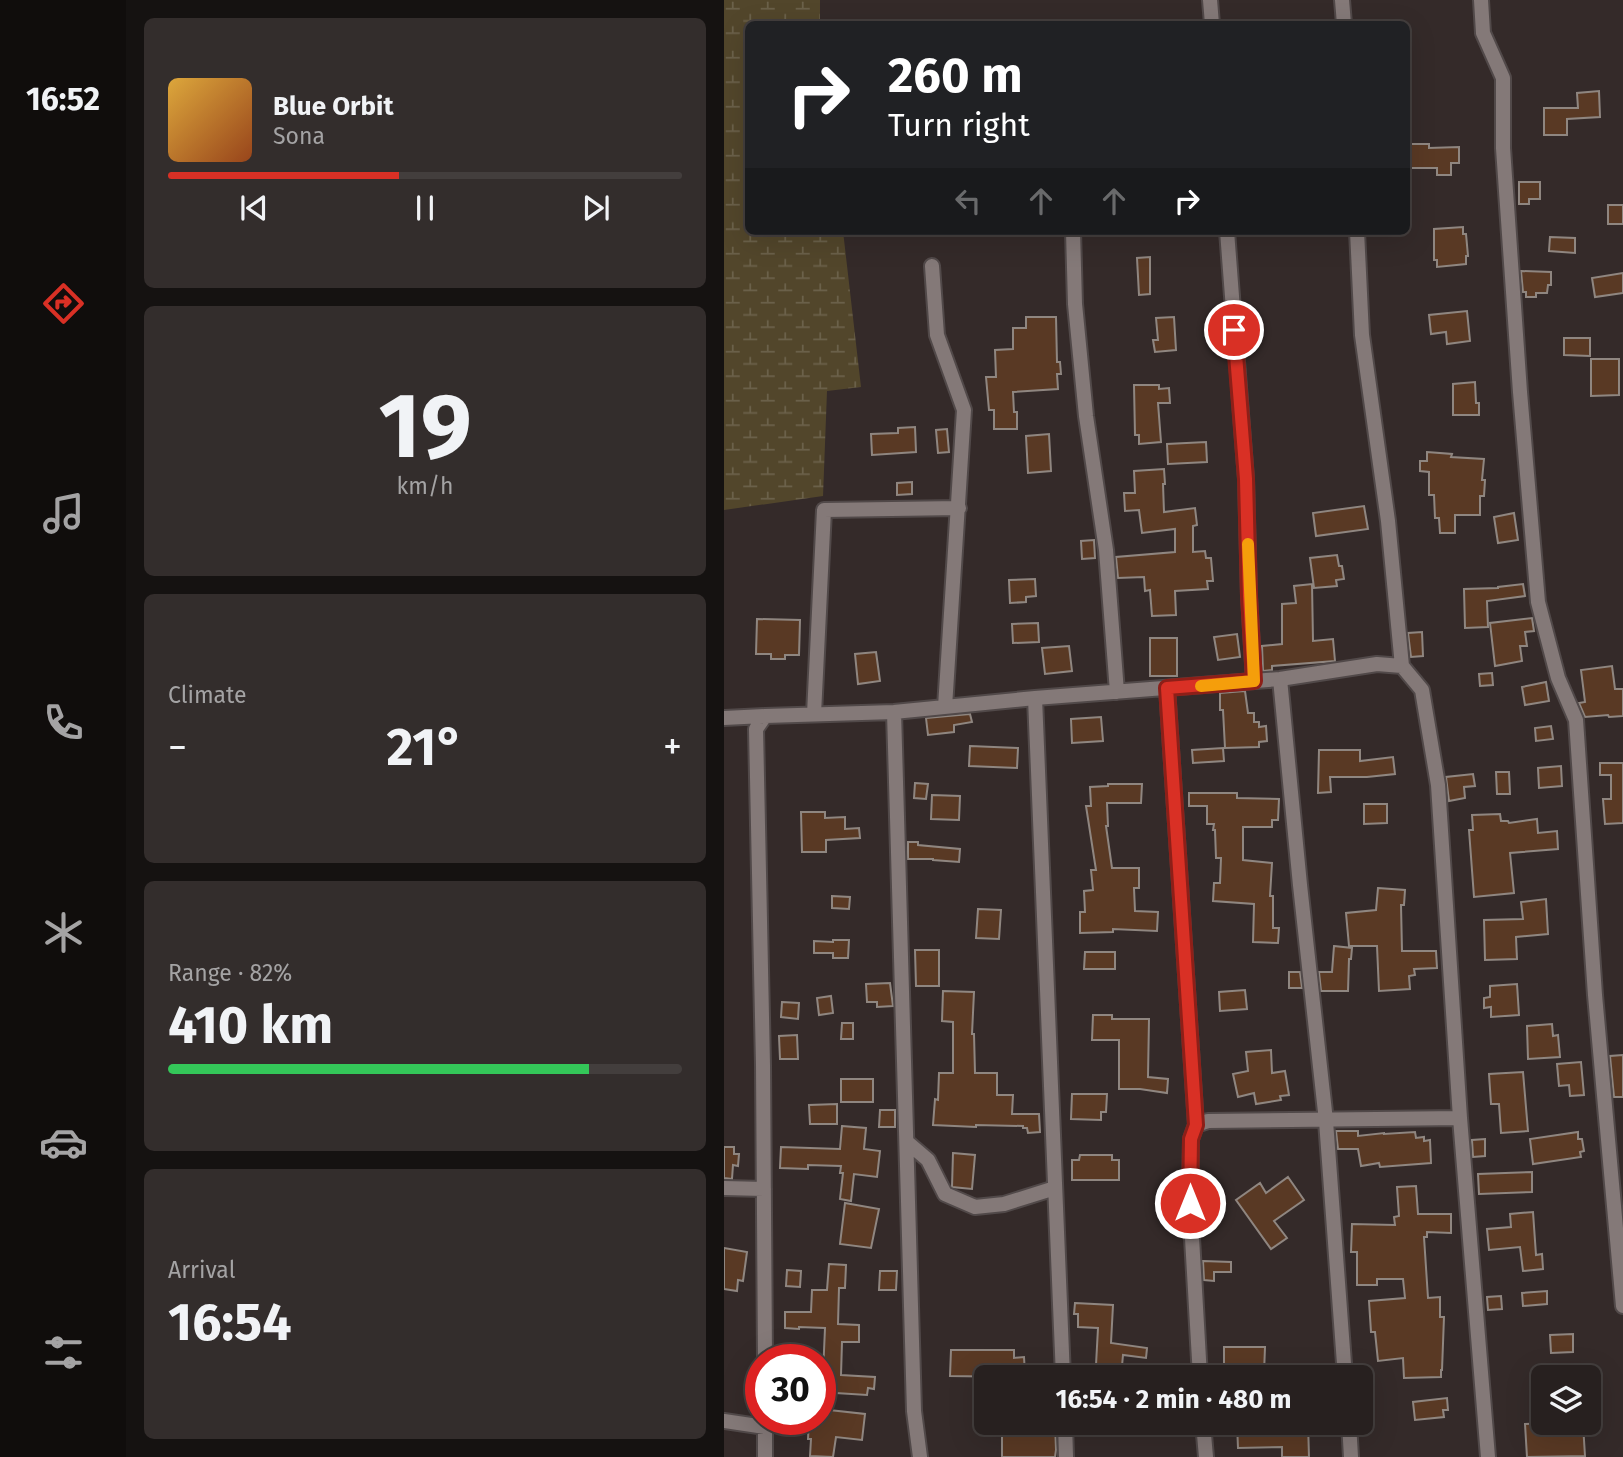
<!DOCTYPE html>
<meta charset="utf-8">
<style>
:root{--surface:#27201f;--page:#332d2c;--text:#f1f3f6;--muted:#a4a3a4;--line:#433e3d;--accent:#d93025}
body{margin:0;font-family:"Fira Sans",sans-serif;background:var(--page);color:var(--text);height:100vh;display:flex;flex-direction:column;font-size:26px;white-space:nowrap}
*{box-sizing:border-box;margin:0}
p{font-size:23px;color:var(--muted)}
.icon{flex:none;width:38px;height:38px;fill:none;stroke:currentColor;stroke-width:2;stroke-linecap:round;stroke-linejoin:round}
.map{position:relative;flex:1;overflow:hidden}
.panel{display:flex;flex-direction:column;gap:18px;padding:18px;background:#151211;width:598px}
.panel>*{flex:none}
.top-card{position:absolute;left:21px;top:21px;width:665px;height:214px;border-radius:10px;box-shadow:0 7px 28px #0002,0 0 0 2px var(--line);background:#202124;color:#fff;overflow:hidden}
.controls{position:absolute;left:807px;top:1365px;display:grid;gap:14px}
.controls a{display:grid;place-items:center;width:70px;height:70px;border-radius:10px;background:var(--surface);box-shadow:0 7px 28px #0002,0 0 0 2px var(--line);font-size:35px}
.speed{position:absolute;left:21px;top:1344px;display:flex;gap:14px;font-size:35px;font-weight:700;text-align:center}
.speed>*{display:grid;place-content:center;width:91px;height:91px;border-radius:50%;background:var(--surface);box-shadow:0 7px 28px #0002,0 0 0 2px var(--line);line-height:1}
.speed .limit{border:10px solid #d22;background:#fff;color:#111}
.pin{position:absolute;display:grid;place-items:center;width:60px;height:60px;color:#fff;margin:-30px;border:4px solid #fff;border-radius:50%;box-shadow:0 2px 7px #0007}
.me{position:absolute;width:77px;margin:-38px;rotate:0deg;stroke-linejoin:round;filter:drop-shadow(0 0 5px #0008)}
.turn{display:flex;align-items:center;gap:24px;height:147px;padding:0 28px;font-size:32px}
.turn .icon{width:91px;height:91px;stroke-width:2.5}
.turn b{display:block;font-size:49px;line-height:60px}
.lanes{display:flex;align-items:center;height:66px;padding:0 28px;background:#0003;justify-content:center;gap:35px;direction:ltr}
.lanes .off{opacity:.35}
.big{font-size:52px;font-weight:700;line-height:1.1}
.panel .widget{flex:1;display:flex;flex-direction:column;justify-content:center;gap:10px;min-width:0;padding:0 24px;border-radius:10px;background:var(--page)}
.panel .dial{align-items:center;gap:0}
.dial b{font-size:91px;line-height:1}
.song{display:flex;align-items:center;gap:21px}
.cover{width:84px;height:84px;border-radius:10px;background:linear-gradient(135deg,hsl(40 70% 55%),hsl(20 70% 35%))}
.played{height:7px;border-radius:4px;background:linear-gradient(90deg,var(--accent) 45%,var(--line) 45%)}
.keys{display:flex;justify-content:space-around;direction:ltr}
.heat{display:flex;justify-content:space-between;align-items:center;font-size:38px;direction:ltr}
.charge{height:10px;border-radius:5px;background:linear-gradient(90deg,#34c759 82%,var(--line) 0)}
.trip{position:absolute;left:250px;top:1365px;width:399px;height:70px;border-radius:10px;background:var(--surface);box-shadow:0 7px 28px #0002,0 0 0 2px var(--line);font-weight:700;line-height:70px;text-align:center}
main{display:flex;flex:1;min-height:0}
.tab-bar{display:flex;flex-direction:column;width:126px;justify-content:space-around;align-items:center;background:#100d0c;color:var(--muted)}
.tab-bar .icon{width:49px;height:49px}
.tab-bar .selected{color:var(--accent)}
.tab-bar b{font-size:32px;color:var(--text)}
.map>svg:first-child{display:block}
.wetland{fill:url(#wetland-marsh)}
.building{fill:#593924;stroke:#8f8680;stroke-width:2}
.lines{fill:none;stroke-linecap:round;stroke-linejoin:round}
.minor-casing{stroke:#514949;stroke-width:18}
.minor{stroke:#847978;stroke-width:14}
.route-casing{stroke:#8d1f18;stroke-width:18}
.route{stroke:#d93025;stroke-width:12}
.slow{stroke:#f59e0b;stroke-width:12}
</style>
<main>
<nav class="tab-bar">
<b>16:52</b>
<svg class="icon selected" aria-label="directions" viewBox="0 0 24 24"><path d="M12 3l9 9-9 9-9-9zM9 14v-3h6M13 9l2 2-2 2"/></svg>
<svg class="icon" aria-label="music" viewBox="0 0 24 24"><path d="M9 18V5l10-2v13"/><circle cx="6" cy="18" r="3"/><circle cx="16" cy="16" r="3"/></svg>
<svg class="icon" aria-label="phone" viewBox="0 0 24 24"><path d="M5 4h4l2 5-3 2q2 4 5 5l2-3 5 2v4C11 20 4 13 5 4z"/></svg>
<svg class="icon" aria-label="climate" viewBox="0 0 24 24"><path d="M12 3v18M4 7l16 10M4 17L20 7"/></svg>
<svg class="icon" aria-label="car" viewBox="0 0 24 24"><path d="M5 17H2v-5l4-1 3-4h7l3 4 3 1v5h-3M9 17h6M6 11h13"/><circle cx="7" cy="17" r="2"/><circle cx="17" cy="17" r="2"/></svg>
<svg class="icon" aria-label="filters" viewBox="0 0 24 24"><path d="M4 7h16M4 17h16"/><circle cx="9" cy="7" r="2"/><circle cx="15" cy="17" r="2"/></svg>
</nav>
<section class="panel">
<div class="widget">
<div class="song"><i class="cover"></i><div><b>Blue Orbit</b><p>Sona</p></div></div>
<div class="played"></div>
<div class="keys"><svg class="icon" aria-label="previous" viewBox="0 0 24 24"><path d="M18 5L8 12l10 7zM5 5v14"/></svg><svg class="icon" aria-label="pause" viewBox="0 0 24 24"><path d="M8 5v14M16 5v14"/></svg><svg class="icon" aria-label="next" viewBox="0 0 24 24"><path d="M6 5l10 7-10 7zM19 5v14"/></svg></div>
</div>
<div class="widget dial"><b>19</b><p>km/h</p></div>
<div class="widget"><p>Climate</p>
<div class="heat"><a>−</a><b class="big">21°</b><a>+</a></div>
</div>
<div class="widget"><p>Range · 82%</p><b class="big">410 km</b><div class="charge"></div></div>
<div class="widget"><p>Arrival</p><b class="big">16:54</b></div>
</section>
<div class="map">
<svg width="899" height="1457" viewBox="0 0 899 1457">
<defs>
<pattern id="wetland-marsh" width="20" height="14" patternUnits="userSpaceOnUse" patternTransform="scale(1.75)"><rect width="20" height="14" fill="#52462b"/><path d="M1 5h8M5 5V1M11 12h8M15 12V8" fill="none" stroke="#6b614a"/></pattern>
</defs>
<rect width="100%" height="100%" fill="#342a29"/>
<path class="wetland" d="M0,0H96V24H24V231H119L137,387L103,391L99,496L0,510Z"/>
<path class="building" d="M875,91L876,117L843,119V135H820V108H854L853,93Z
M684,144H705V148L735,147V163H727V175H713V168H683Z
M795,182H816V199H805V204H795Z
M884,205H899V224H884Z
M739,227V234H742L744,256H742V264L713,267V260H710V229Z
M826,237L851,238V253L825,251Z
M426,257V294L415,295L413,258Z
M797,271L827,272V285H824L823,293H812V297H802V292H799Z
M899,273V293L871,297L868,278Z
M743,311L746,341L723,344L722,332L707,334L705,315Z
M302,317H332L333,362H336L337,374H333L334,389L289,392L290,412H293V429H270V410H265L262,377H272L271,350L289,349V328H302Z
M450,317L452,350L431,352L429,340H434L432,318Z
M840,338H866V356L840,355Z
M867,359H895V395L867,396Z
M751,382L752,403H755V415H729V384Z
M410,385H435V389L445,388L446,403H434L437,442L415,444V435H411Z
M191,427L192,452L148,455L147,434L174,433V428Z
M223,429L225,452L214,453L212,430Z
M325,434L327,471L304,473L302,436Z
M482,442L483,462L444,464L443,444Z
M703,452L728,454L727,457L760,459L758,480H761L760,496H756V515H731V533H716L715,518H711L710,495H705V472L696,471V461H703Z
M440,469L441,484H439L440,512L471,508L473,525L469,526V552L481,551L482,558H487L489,581H483L484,589L451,591L452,615L428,616L426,590L421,591L420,577L394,578L392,557L451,552V529L418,533L415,510L401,511L400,493H411L410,471Z
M188,482V494L173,495V483Z
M640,506L644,529L592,536L589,513Z
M790,513L794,540L774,543L770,517Z
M370,540L371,558L358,559L357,541Z
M613,555L615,566H618L620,579L612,580L613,586L590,588L586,558Z
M311,579L312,596L302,597V602L286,603L285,580Z
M588,584L589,641L609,639L611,661L548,666V670L539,671L538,646L558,644V604L572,603L570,586Z
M799,584L801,596L763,601L764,627L741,628L740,589L774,588V587Z
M808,618L810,631L801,632L803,646H796L798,661L771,666L766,623Z
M33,619L76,620L75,655H61V659H47V654H32Z
M314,623L315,642L289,643L288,624Z
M698,632L699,656L687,657L684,633Z
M513,634L516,657L494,660L490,637Z
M426,638H453V676H426Z
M345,646L348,671L321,674L318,648Z
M152,652L156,681L134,684L131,654Z
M888,666L891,689H899V716L885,717L884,715L861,717L855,703L861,702L857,670Z
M768,673L769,685L756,686L755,674Z
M822,682L825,701L801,705L798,687Z
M521,691L524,713H530V722H535V727L542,726L543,741L535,742V747L501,748L499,710H496V693Z
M246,714L248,722L230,725V732L204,735L202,718Z
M377,717L379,741L348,743L347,719Z
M827,726L829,739L812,741L811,728Z
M246,746L294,748L293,768L245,766Z
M499,748L500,761L469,763L468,750Z
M595,750H636V761L669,757L671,774L643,777H606L607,792L594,793Z
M876,763H899V823L881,824L879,799H887V775H876Z
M837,766L838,786L815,788L814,768Z
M772,772H785L786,794H773Z
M749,774L751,786L740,787L741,798L725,801L722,777Z
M191,783L204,784L202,799L190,798Z
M384,784H418L417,803H383L384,826H382L388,868H415V888H410L411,911L434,912L433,931L389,929V932L356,933V912H361L360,891L369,890L367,870H372L362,806H367L366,787L384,786Z
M465,793H513V798L555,799L554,820H548V827H519V860L548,863L546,896H549V928H555L554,943L529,942L530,904L489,901L490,883H496L497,858H492L491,830H489L490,824H483V806H465Z
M208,795L236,796L235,820L207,819Z
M640,804H663V823L640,824Z
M77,812H101V818L121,817V829L135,828L136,838L102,840V852H78Z
M776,814L777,821H784L785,823L813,819L814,833L833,831L834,849L786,853L790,893L750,897L745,830H749L748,815Z
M184,842H194V845L236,849L235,862L209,860V859H184Z
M654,888L681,890L680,905H677L678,951H712L713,968L690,969L691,975L685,976L686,989L655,991L653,946H625L622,913L652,910Z
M108,896L126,897L125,909L108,908Z
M822,899L824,934L792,937L793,959L761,960L760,920L799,919L797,902Z
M254,909L277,910L275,939L252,938Z
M109,940H125L124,958H109V953H90V941L109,942Z
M610,946L628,948L627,959H625L624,991H597L595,972H608Z
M191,950H215V986H192Z
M361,952H391V969H360Z
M565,972H576L578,988H565Z
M166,983L169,1006L153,1007V1002H143L142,984Z
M793,984L795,1015L767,1017V1007L760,1008V998L766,997V986Z
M521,990L523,1009L496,1011L495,992Z
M219,991L250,992L248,1034H250L251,1073H273V1095H289L288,1114H315L316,1132L304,1133L303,1128H299V1126L252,1125V1127L209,1125L211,1099L214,1100L215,1073H229V1022L218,1021Z
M107,996L109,1013L95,1015L93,998Z
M58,1002L75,1003L74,1019L57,1017Z
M369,1015H388V1019H425L424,1077L444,1079L443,1093L416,1089H395V1040H368Z
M118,1023H129V1039H117Z
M828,1024L829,1036L834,1035L836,1057L804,1059L803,1026Z
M73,1035L74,1059H56L55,1036Z
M547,1050L548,1073L561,1071L565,1095L556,1096L557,1100L532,1104L530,1093L514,1097L509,1074L524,1071L522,1052Z
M899,1055V1097H890L886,1056Z
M857,1062L860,1095L846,1096L845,1085L835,1086L833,1064Z
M799,1072L804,1131L777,1133L775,1104H767L765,1074Z
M117,1079H149V1102H117Z
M348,1094H383L382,1112H377V1120L347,1119Z
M113,1104V1124H86L85,1105Z
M156,1110H171V1127H155Z
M118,1126L142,1128L140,1149L156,1151L153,1177L130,1174L127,1201L116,1199L119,1173H116L117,1166L84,1165V1169L56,1168L57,1147L116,1149Z
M612,1131H634V1136L660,1133V1134L691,1132L692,1138L700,1137V1141L706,1140L707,1163L656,1167L655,1163L637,1166L634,1149H614Z
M854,1132V1139H858L860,1151L856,1152L857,1157L809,1164L806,1139Z
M761,1139V1156L749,1157L748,1140Z
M0,1147H10V1154H15L14,1166L9,1165L8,1179L0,1178Z
M229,1153L251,1155L248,1189L228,1187Z
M356,1155H388V1160H395V1180H348V1160H355Z
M808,1172V1192L755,1194L754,1174Z
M564,1177L580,1200L550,1221L563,1238L547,1249L512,1200L536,1183L542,1193Z
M692,1186L694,1214H727V1233L703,1232V1237H700L704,1298L716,1297V1317H720L718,1370H717V1377L680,1378L679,1358L654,1361L651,1332H647L645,1301L681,1298L679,1279H653V1285H633V1252H627L628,1224L671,1225L670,1217L675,1216L673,1187Z
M121,1203L155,1209L147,1248L116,1244Z
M809,1212L812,1255L818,1254L819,1269L799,1271L796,1247L765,1250L763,1229L787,1227L786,1214Z
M0,1248L23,1252L19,1281L14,1280L13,1291L0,1289Z
M479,1261L507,1262V1272H490V1281L480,1280Z
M105,1264L122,1265L121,1288H115L114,1324L135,1325V1342H118L117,1375L151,1377L150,1389L144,1388L143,1395L96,1392V1374H99L101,1328L75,1327V1329L61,1328V1312H87L88,1290H103Z
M63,1270L77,1271L76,1287L62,1286Z
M156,1271H173L172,1290H155Z
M823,1291V1304L799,1306L798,1293Z
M777,1296L778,1309L764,1310L763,1297Z
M351,1303L389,1305L387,1343L423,1348L422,1358L399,1355L398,1366L372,1365L374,1328L354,1327V1314H350Z
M849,1334V1352L827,1353L826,1335Z
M500,1347H541L540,1373H500Z
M227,1350H290V1358L300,1357L301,1374H298V1377L226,1376Z
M723,1398L724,1410H719L720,1417L691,1420L689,1402Z
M96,1409L141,1414L138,1440L112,1437L109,1457L86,1456L87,1439H84L85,1419L96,1420Z
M278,1423H331L332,1450L331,1457H278Z
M513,1423H584L585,1457H558V1447L514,1448Z
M829,1423V1426L859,1424L861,1456L803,1457L801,1424Z"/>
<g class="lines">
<defs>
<path id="minor" d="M486,0L488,24
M618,0L620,24
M757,0L759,33L779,78V148L796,392L814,602L834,678L852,720L871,995L899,1306
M349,231L351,304L362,416L382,550L393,692
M503,231L522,479L525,596L530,681
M633,231L638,335L664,521L678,666
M208,266L213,335L240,410L221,707
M556,679L576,885L602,1121L621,1377
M443,688L472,1125
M311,698L339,1377
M170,712L190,1411L196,1457
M90,714L100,510L235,508
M0,718L41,716
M183,1142L204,1160L221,1194L251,1207L280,1204L331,1188
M0,1188L40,1189
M41,1360L39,1065L32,729L41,716L170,712L311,698L556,679L653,664L678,666L698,690L714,785L736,1118L764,1457
M476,1377L466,1203L467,1139L472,1125L484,1121L736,1118
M41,1419V1457
M0,1421L41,1427
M341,1423L342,1457
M479,1423L482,1457
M625,1423L627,1457"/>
</defs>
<use href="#minor" class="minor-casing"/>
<use href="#minor" class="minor"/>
</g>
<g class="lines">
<defs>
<path id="route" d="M466,1203L467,1139L472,1125L443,688L530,681L525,596L522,479L510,330"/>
</defs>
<use href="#route" class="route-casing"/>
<use href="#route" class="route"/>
<path class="slow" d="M477,686L530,681L524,544"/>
</g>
</svg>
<div class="controls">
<a><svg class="icon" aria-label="layers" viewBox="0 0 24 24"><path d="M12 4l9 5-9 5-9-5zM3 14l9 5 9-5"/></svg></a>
</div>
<div class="speed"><div class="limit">30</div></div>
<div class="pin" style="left:510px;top:330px;background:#d93025"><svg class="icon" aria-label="arrive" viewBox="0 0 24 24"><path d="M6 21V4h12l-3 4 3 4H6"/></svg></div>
<svg class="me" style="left:466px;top:1203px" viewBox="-20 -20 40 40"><circle r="17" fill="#d93025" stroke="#fff" stroke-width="3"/><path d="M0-11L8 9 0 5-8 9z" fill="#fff"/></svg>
<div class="trip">16:54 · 2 min · 480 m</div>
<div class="top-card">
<div class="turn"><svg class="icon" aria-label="right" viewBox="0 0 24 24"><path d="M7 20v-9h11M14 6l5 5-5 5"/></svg><div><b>260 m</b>Turn right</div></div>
<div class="lanes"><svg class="icon off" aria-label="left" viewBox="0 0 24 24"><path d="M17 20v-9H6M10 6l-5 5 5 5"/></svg><svg class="icon off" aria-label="ahead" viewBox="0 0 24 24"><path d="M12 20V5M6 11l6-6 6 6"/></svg><svg class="icon off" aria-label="ahead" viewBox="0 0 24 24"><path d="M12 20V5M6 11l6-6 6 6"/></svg><svg class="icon" aria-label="right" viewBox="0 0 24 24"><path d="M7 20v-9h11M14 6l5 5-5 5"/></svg></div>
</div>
</div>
</main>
